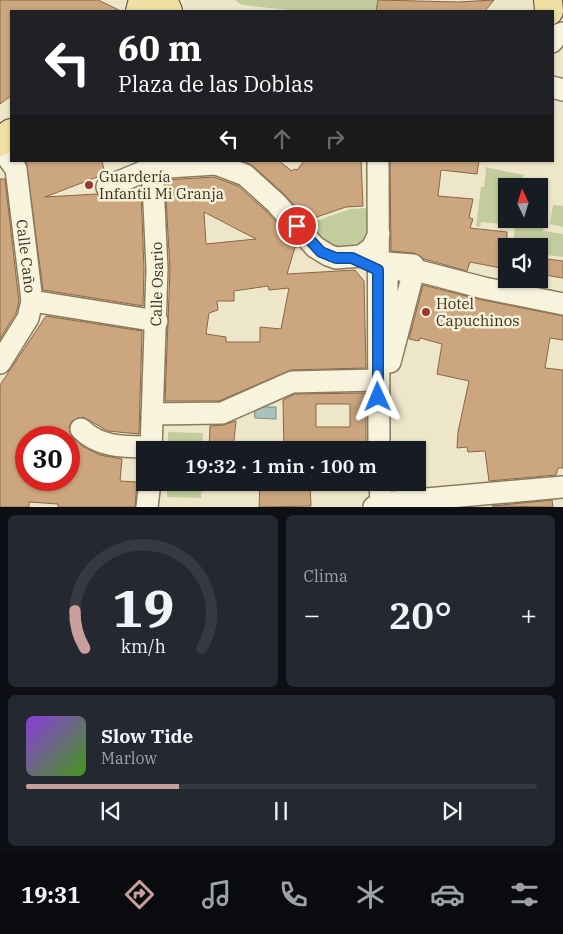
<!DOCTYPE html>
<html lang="es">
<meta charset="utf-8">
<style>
:root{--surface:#171b24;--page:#242831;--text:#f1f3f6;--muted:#9ea1a6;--line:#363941;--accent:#c99f9c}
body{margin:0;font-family:"IBM Plex Serif",serif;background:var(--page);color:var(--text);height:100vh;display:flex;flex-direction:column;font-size:19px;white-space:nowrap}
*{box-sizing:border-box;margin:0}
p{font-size:16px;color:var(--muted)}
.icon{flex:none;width:28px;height:28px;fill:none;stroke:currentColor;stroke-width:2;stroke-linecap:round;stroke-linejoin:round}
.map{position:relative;height:507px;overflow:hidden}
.panel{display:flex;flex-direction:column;gap:8px;padding:8px;background:#0d0f14;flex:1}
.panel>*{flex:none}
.hud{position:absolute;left:10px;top:10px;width:544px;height:152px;border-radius:0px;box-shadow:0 1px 4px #0004;background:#202124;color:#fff;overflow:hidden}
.needle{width:32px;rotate:356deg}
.buttons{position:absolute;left:498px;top:178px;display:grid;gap:10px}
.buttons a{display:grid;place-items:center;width:50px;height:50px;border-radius:0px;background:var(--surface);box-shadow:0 1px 4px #0004;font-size:25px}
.speed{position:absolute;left:15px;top:426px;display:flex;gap:10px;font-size:25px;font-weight:700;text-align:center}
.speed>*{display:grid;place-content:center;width:65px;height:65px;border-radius:50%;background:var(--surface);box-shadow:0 1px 4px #0004;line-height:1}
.speed .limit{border:8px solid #d22;background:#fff;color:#111}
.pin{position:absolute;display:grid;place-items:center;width:42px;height:42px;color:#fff;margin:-21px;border:2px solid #fff;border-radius:50%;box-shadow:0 1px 5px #0007}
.me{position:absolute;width:55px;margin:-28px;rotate:359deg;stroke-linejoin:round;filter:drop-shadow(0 0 4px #0008)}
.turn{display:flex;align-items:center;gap:18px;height:105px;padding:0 25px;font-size:22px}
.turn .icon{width:65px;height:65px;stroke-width:2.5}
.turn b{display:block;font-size:35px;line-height:42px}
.lanes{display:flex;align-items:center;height:48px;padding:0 25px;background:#0003;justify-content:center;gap:25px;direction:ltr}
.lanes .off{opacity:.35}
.big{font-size:38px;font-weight:600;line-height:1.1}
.panel .tile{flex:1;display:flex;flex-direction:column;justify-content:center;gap:8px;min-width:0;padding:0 18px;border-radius:8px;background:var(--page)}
.panel .dial{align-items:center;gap:0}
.dial svg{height:130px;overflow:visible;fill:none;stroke:var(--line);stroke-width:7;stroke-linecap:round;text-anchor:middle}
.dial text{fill:var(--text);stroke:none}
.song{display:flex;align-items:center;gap:15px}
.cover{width:60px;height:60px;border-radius:8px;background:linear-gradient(135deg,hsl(270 70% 55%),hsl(100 70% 35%))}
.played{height:5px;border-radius:2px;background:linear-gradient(90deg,var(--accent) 30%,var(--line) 30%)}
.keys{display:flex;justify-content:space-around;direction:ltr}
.heat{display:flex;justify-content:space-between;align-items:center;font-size:28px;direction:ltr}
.panel .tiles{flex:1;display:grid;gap:8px;grid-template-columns:1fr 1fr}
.tile:last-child{grid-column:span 2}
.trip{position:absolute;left:136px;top:441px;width:290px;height:50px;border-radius:0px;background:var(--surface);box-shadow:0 1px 4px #0004;font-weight:600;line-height:50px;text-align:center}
.tab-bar{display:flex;height:80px;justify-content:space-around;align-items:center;background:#090b0e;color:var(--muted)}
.tab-bar .icon{width:35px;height:35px}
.tab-bar .current{color:var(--accent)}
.tab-bar b{font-size:22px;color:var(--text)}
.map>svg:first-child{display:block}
.green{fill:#c2cc9c}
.water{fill:#a9c2bd;stroke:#70918c}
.building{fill:#cba67f;stroke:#896644;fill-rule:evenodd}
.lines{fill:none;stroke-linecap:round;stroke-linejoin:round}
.minor-casing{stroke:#8a7a5e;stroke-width:24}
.major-casing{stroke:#584731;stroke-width:30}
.minor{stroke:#f8f3dc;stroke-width:21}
.major{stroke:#efdfa2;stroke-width:28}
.route-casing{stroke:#114b97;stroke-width:12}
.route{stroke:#1a73e8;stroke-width:9}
.poi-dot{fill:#98382f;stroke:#f5f0d8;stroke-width:2}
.labels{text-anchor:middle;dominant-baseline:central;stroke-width:5;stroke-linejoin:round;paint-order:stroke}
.poi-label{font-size:15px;fill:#3b3021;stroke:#f5f0d8;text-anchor:start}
.street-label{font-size:15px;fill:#3b3021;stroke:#f5f0d8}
</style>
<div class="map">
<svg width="563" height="507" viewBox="0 0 563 507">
<rect width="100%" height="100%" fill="#eee6c9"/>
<path class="green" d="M235,0H378L376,11H299L242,5Z
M484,167L524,175L519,186H506V219H539V209L546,210L543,231L563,234V257L539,254V246H513L515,225L481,222L480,227L476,226L481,187H484L486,169Z
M553,205L563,206V227L550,224Z
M366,208L369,237L365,246L335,253L305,225L350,209Z
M168,432L203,433L202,450H168Z
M167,483H202L201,498L167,497Z"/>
<path class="water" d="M254,407H276V419L255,418Z"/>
<path class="building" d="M0,0H98L121,11H11V96L0,104Z
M378,0L458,2L494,0L485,11H376Z
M26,161H102L105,174L45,197L97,194L106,199L127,192H141L144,269L143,306L43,290Z
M244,161H279L292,171L294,169L297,170L304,161H361L363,206L346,207L308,220L284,194L253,166Z
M390,161H479L477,174L441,170L438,196L473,199L469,218L473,219L470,228L507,232L506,269L470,262L467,271L424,259L414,253L391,251Z
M214,177L238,186L267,212L298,247H295L287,274L355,270L364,281L366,368L291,370L219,401H165L170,269L165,180ZM204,212L256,239L206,244ZM268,286L269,290L289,288L281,329L260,327V342H226V337L206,334L209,313L218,310L217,301H234V291Z
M0,179H5L19,302L16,313L0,339Z
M539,258L563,261V278L539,274Z
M423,285L482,300L563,316V340L550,338L545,368L563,370V468H558L556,475L489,481L485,451L468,452L467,447L457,448L458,432L469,381L437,374L442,344L420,338L419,341L409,339Z
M46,316L142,331L139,434L108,431L83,417L72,421L69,427L73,438L82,446L100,455L122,459L120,481L137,482L135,507H58V504L29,502V507H0V385ZM26,438H69V480H26Z
M366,393V450H284L283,400L295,394ZM316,404H350V427H316Z
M236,421L233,450H209L210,426L223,425Z
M260,482H310L311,506L259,507Z
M552,500L553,507L492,506Z"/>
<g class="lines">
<defs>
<g id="minor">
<path d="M552,42L557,35L563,33"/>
<path d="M552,87L563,90"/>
<path id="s1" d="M0,147L16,169L32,301L28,318L0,363"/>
<path d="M378,161L379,450"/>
<path d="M107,187L152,168L216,164L245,175L276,203L315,247L328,255L336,258L361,256L372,248L379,234"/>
<path d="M387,263L413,265V274L390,362L387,361Z"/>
<path d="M399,270L419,271L484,288L563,304"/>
<path d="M32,301L157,321"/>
<path d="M152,414L222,413L292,382L377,380"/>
<path d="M81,429C100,448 125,447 151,447"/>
<path id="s2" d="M151,450L157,269L152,161"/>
<path d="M380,482L381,503"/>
<path d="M147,507L150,482"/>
<path d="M374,507L381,503L563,487"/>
</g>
<path id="major" d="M163,0L168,11
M548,0L549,11
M140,11L143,0
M0,142L11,133"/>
</defs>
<use href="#minor" class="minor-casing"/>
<use href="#major" class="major-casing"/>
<use href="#minor" class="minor"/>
<use href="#major" class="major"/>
</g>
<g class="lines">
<defs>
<path id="route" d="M297,226L321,252L336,258H352L378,270V397"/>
</defs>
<use href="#route" class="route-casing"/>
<use href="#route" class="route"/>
</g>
<g class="poi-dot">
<circle cx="89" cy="185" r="5"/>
<circle cx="426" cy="312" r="5"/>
</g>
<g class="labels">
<g class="poi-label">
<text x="99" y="176">Guardería<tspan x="99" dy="17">Infantil Mi Granja</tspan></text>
<text x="436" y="303">Hotel<tspan x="436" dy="17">Capuchinos</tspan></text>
</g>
<g class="street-label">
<text stroke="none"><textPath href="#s1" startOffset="115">Calle Caño</textPath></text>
<text stroke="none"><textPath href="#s2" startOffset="166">Calle Osario</textPath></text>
</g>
</g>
</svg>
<div class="buttons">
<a><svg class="needle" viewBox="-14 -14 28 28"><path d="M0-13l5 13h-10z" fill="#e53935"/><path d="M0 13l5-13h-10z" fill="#9ea1a6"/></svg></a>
<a><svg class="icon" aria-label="sound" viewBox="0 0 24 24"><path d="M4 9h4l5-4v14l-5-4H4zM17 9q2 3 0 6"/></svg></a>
</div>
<div class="speed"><div class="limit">30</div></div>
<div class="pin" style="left:297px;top:226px;background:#d93025"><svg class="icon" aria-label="arrive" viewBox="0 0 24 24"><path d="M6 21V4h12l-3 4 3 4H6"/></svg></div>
<svg class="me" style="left:378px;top:397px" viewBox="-20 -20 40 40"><path d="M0-17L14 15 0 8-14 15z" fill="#1a73e8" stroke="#fff" stroke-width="4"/></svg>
<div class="trip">19:32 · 1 min · 100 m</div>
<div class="hud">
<div class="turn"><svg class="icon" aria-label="left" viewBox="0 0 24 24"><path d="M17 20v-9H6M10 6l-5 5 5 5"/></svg><div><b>60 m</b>Plaza de las Doblas</div></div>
<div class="lanes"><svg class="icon" aria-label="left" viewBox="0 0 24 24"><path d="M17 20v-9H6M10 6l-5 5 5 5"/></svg><svg class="icon off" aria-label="ahead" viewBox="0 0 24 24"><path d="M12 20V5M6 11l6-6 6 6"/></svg><svg class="icon off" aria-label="right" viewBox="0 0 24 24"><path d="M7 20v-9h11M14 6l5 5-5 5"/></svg></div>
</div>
</div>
<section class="panel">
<div class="tiles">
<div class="tile dial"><svg viewBox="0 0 100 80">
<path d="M14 69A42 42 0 1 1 86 69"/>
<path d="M14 69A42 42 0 0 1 8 46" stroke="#c99f9c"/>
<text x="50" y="56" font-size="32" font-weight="700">19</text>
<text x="50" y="72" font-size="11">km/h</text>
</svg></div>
<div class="tile"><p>Clima</p>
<div class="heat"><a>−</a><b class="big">20°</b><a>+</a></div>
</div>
<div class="tile">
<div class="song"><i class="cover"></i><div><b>Slow Tide</b><p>Marlow</p></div></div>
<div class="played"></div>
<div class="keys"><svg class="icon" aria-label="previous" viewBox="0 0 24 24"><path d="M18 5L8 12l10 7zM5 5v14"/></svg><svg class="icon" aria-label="pause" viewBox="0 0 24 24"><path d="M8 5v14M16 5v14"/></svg><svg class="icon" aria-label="next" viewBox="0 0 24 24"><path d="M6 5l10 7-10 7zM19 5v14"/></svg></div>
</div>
</div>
</section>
<nav class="tab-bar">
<b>19:31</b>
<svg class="icon current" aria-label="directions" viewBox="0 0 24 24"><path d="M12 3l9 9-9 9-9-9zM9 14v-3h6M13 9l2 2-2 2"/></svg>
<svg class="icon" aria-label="music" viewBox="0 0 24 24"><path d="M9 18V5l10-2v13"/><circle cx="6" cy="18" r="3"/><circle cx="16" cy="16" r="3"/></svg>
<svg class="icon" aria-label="phone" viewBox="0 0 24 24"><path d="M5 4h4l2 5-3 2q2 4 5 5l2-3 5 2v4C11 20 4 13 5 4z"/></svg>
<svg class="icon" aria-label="climate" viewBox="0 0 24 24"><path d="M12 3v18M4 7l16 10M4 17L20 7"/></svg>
<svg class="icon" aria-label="car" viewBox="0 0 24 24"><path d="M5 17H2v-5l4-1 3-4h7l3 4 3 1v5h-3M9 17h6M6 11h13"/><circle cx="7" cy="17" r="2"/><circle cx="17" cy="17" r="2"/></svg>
<svg class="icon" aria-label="filters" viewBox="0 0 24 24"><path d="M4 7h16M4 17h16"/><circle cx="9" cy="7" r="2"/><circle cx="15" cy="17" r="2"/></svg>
</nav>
